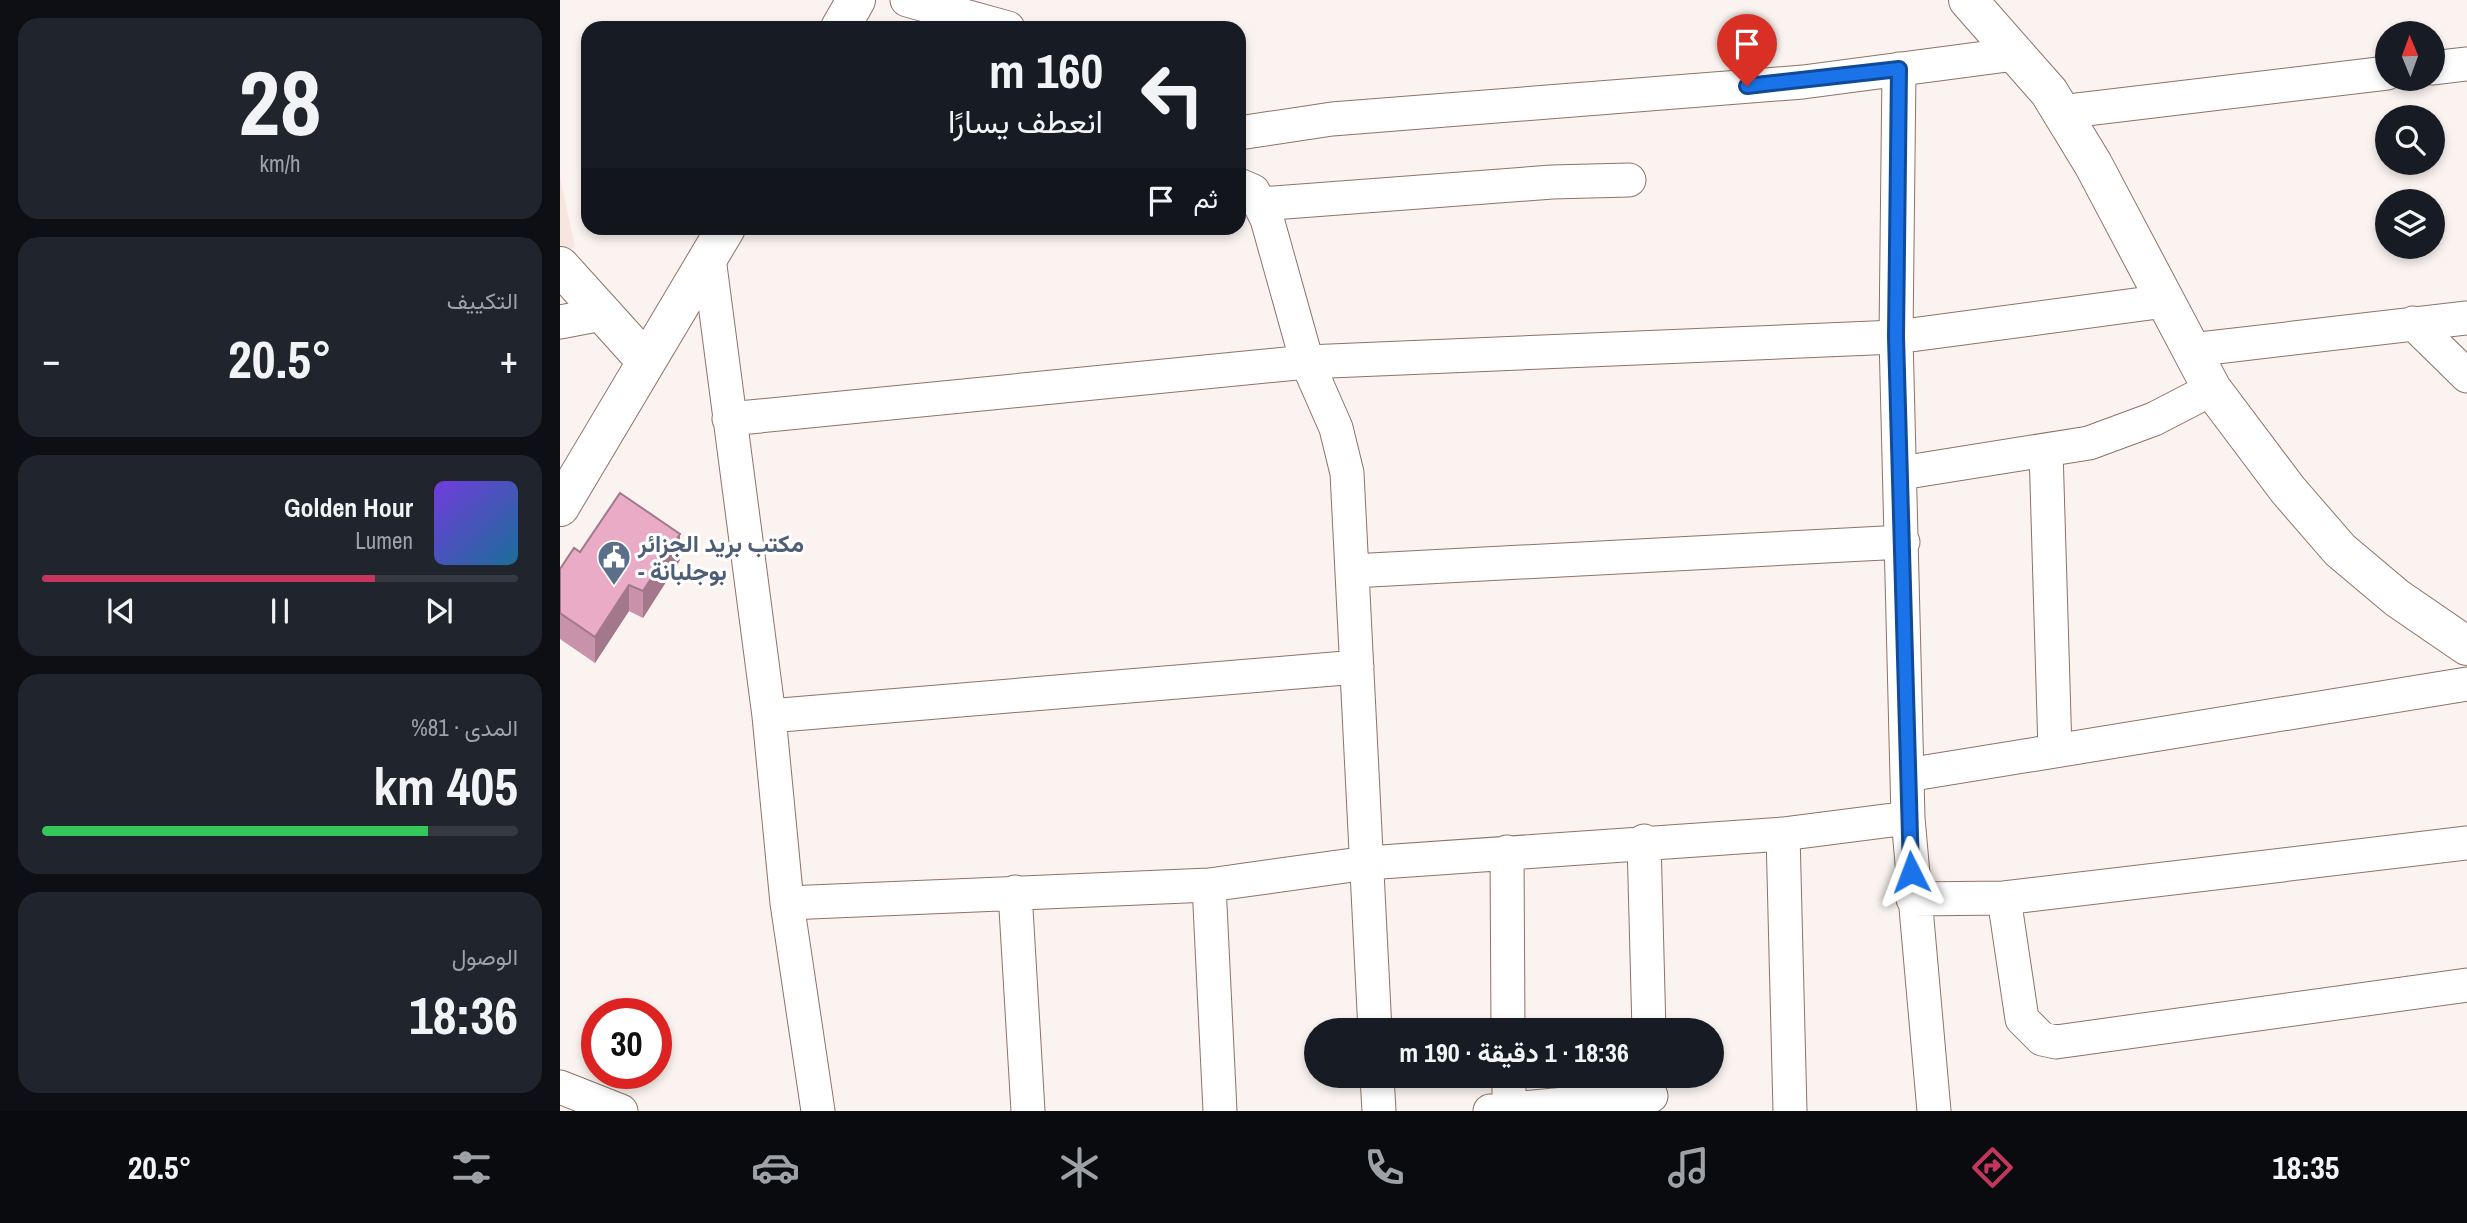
<!DOCTYPE html>
<html lang="ar">
<meta charset="utf-8">
<style>
:root{--surface:#171b24;--page:#20242c;--text:#f1f3f6;--muted:#9ea1a6;--line:#363941;--accent:#c4365e}
body{margin:0;font-family:"Archivo Narrow",Vazirmatn,sans-serif;background:var(--page);color:var(--text);direction:rtl;height:100vh;display:flex;flex-direction:column;font-size:26px;white-space:nowrap}
*{box-sizing:border-box;margin:0}
p{font-size:23px;color:var(--muted)}
.icon{flex:none;width:38px;height:38px;fill:none;stroke:currentColor;stroke-width:2;stroke-linecap:round;stroke-linejoin:round}
.map{position:relative;flex:1;overflow:hidden;direction:ltr}
.side{display:flex;flex-direction:column;gap:18px;padding:18px;background:#0d0f14;width:560px}
.side>*{flex:none}
.guide{position:absolute;left:21px;top:21px;width:665px;height:214px;border-radius:21px;box-shadow:0 4px 10px #0003;direction:rtl;background:#171b24;color:var(--text);overflow:hidden}
.needle{width:46px;rotate:359deg}
.tools{position:absolute;left:1815px;top:21px;display:grid;gap:14px}
.tools a{display:grid;place-items:center;width:70px;height:70px;border-radius:50%;background:var(--surface);box-shadow:0 4px 10px #0003;font-size:35px}
.speed{position:absolute;left:21px;top:998px;display:flex;gap:14px;font-size:35px;font-weight:700;text-align:center}
.speed>*{display:grid;place-content:center;width:91px;height:91px;border-radius:50%;background:var(--surface);box-shadow:0 4px 10px #0003;line-height:1}
.speed .limit{border:10px solid #d22;background:#fff;color:#111}
.pin{position:absolute;display:grid;place-items:center;width:60px;height:60px;color:#fff;margin:-72px -30px;border-radius:50% 50% 50% 0;rotate:-45deg;box-shadow:0 0 7px #0007}
.pin .icon{rotate:45deg}
.me{position:absolute;width:77px;margin:-38px;rotate:357deg;stroke-linejoin:round;filter:drop-shadow(0 0 5px #0008)}
.turn{display:flex;align-items:center;gap:24px;height:147px;padding:0 28px;font-size:32px}
.turn .icon{width:91px;height:91px;stroke-width:2.5}
.turn b{display:block;font-size:49px;line-height:60px}
.then{display:flex;align-items:center;height:66px;padding:0 28px;background:#0003;gap:14px;font-size:26px}
.big{font-size:52px;font-weight:700;line-height:1.1}
.side .tile{flex:1;display:flex;flex-direction:column;justify-content:center;gap:10px;min-width:0;padding:0 24px;border-radius:21px;background:var(--page)}
.side .dial{align-items:center;gap:0}
.dial b{font-size:91px;line-height:1}
.song{display:flex;align-items:center;gap:21px}
.cover{width:84px;height:84px;border-radius:10px;background:linear-gradient(135deg,hsl(260 70% 55%),hsl(200 70% 35%))}
.played{height:7px;border-radius:4px;background:linear-gradient(90deg,var(--accent) 70%,var(--line) 70%)}
.keys{display:flex;justify-content:space-around;direction:ltr}
.heat{display:flex;justify-content:space-between;align-items:center;font-size:38px;direction:ltr}
.charge{height:10px;border-radius:5px;background:linear-gradient(90deg,#34c759 81%,var(--line) 0)}
.trip{position:absolute;left:744px;top:1018px;width:420px;height:70px;border-radius:35px;background:var(--surface);box-shadow:0 4px 10px #0003;font-weight:700;line-height:70px;text-align:center;direction:rtl}
.tab-bar{display:flex;height:112px;justify-content:space-around;align-items:center;background:#090b0e;color:var(--muted)}
.tab-bar .icon{width:49px;height:49px}
.tab-bar .selected{color:var(--accent)}
.tab-bar b{font-size:32px;color:var(--text)}
main{display:flex;flex:1;min-height:0}
.map>svg:first-child{display:block}
.built{fill:#f6e6df}
.lines{fill:none;stroke-linecap:round;stroke-linejoin:round}
.street-casing{stroke:#8f7265;stroke-width:35}
.secondary-casing{stroke:#8f7265;stroke-width:40}
.street{stroke:#fff;stroke-width:33}
.secondary{stroke:#fff;stroke-width:38}
.wall{fill:#c893aa}
.shaded-wall{fill:#a3788b}
.building{fill:#e9abc6;stroke:#a3788b;stroke-width:2}
.route-casing{stroke:#114b97;stroke-width:18}
.route{stroke:#1a73e8;stroke-width:12}
.labels{text-anchor:middle;dominant-baseline:central;stroke-width:6;stroke-linejoin:round;paint-order:stroke}
.service-label{font-size:24px;font-weight:bold;fill:#4e5e75;stroke:#fff;text-anchor:start}
</style>
<main>
<div class="map">
<svg width="1907" height="1111" viewBox="0 0 1907 1111">
<rect width="100%" height="100%" fill="#faf3f0"/>
<path class="built" d="M0,177L15,247L0,253Z"/>
<g class="lines">
<defs>
<path id="street" d="M347,0L448,28
M1872,68L1907,64
M1339,69L1336,337L1348,818L1374,1111
M1501,112L1827,73
M679,133L772,119L1243,82L1455,54
M679,185L693,191L707,219L747,362L776,428L787,473L815,1031
M701,204L992,182L1069,180
M149,258L209,716L227,903L258,1111
M0,322L42,314
M1853,323L1907,376
M1631,350L1907,318
M169,419L747,362L1336,337L1605,301
M1486,450L1495,751
M1341,473L1529,443L1594,419L1652,389
M792,571L1343,542
M209,716L797,667
M1347,775L1907,684
M1223,834L1230,1111
M1084,841L1089,1031
M947,852L948,1031
M649,885L660,1111
M455,892L468,1111
M1444,898L1462,1019L1482,1039L1496,1042L1907,985
M1353,899L1444,898L1907,843
M227,903L649,885L807,863L1223,834L1348,818
M817,1076L819,1111
M949,1076V1111
M0,1087L61,1111
M930,1111L1091,1096"/>
<path id="secondary" d="M1408,0L1489,92L1533,164L1652,389L1728,490L1780,550L1837,598L1907,646
M280,28L296,0
M0,266L85,360
M0,507L166,228"/>
</defs>
<use href="#street" class="street-casing"/>
<use href="#secondary" class="secondary-casing"/>
<use href="#street" class="street"/>
<use href="#secondary" class="secondary"/>
</g>
<path class="wall" d="M20,552L120,560L83,618L69,611L35,663L0,639V569Z"/>
<path class="shaded-wall" d="M120,534V560L83,618V591Z
M69,585V611L35,663V637Z"/>
<path class="building" d="M60,493L120,534L83,591L69,585L35,637L0,613V569L14,548L20,552Z"/>
<g class="lines">
<defs>
<path id="route" d="M1187,86L1339,69L1336,337L1351,872"/>
</defs>
<use href="#route" class="route-casing"/>
<use href="#route" class="route"/>
</g>
<defs>
<symbol id="civic-pin" viewBox="-11 -11 22 30"><path d="M0 17L-7.5 6A9.5 9.5 0 1 1 7.5 6Z" fill="#5c6f8a" stroke="#fff"/><path d="M-.6-6.5H3V-4.5H.6V-3L4-1V1h2V6H-6V1h2V-1L-.6-3ZM-1.2 2.5V6h2.4V2.5Z" fill="#fff"/></symbol>
</defs>
<g fill-rule="evenodd">
<use href="#civic-pin" x="35" y="538" width="38" height="52"/>
</g>
<g class="labels">
<g class="service-label">
<text x="78" y="543">مكتب بريد الجزائر<tspan x="78" dy="28">- بوجلبانة</tspan></text>
</g>
</g>
</svg>
<div class="tools">
<a><svg class="needle" viewBox="-14 -14 28 28"><path d="M0-13l5 13h-10z" fill="#e53935"/><path d="M0 13l5-13h-10z" fill="#9ea1a6"/></svg></a>
<a><svg class="icon" aria-label="search" viewBox="0 0 24 24"><circle cx="10" cy="10" r="6"/><path d="M15 15l6 6"/></svg></a>
<a><svg class="icon" aria-label="layers" viewBox="0 0 24 24"><path d="M12 4l9 5-9 5-9-5zM3 14l9 5 9-5"/></svg></a>
</div>
<div class="speed"><div class="limit">30</div></div>
<div class="pin" style="left:1187px;top:86px;background:#d93025"><svg class="icon" aria-label="arrive" viewBox="0 0 24 24"><path d="M6 21V4h12l-3 4 3 4H6"/></svg></div>
<svg class="me" style="left:1351px;top:872px" viewBox="-20 -20 40 40"><path d="M0-17L14 15 0 8-14 15z" fill="#1a73e8" stroke="#fff" stroke-width="4"/></svg>
<div class="trip">18:36 · 1 دقيقة · 190 m</div>
<div class="guide">
<div class="turn"><svg class="icon" aria-label="left" viewBox="0 0 24 24"><path d="M17 20v-9H6M10 6l-5 5 5 5"/></svg><div><b>160 m</b>انعطف يسارًا</div></div>
<div class="then">ثم<svg class="icon" aria-label="arrive" viewBox="0 0 24 24"><path d="M6 21V4h12l-3 4 3 4H6"/></svg></div>
</div>
</div>
<section class="side">
<div class="tile dial"><b>28</b><p>km/h</p></div>
<div class="tile"><p>التكييف</p>
<div class="heat"><a>−</a><b class="big">20.5°</b><a>+</a></div>
</div>
<div class="tile">
<div class="song"><i class="cover"></i><div><b>Golden Hour</b><p>Lumen</p></div></div>
<div class="played"></div>
<div class="keys"><svg class="icon" aria-label="previous" viewBox="0 0 24 24"><path d="M18 5L8 12l10 7zM5 5v14"/></svg><svg class="icon" aria-label="pause" viewBox="0 0 24 24"><path d="M8 5v14M16 5v14"/></svg><svg class="icon" aria-label="next" viewBox="0 0 24 24"><path d="M6 5l10 7-10 7zM19 5v14"/></svg></div>
</div>
<div class="tile"><p>المدى · 81%</p><b class="big">405 km</b><div class="charge"></div></div>
<div class="tile"><p>الوصول</p><b class="big">18:36</b></div>
</section>
</main>
<nav class="tab-bar">
<b>18:35</b>
<svg class="icon selected" aria-label="directions" viewBox="0 0 24 24"><path d="M12 3l9 9-9 9-9-9zM9 14v-3h6M13 9l2 2-2 2"/></svg>
<svg class="icon" aria-label="music" viewBox="0 0 24 24"><path d="M9 18V5l10-2v13"/><circle cx="6" cy="18" r="3"/><circle cx="16" cy="16" r="3"/></svg>
<svg class="icon" aria-label="phone" viewBox="0 0 24 24"><path d="M5 4h4l2 5-3 2q2 4 5 5l2-3 5 2v4C11 20 4 13 5 4z"/></svg>
<svg class="icon" aria-label="climate" viewBox="0 0 24 24"><path d="M12 3v18M4 7l16 10M4 17L20 7"/></svg>
<svg class="icon" aria-label="car" viewBox="0 0 24 24"><path d="M5 17H2v-5l4-1 3-4h7l3 4 3 1v5h-3M9 17h6M6 11h13"/><circle cx="7" cy="17" r="2"/><circle cx="17" cy="17" r="2"/></svg>
<svg class="icon" aria-label="filters" viewBox="0 0 24 24"><path d="M4 7h16M4 17h16"/><circle cx="9" cy="7" r="2"/><circle cx="15" cy="17" r="2"/></svg>
<b>20.5°</b>
</nav>
